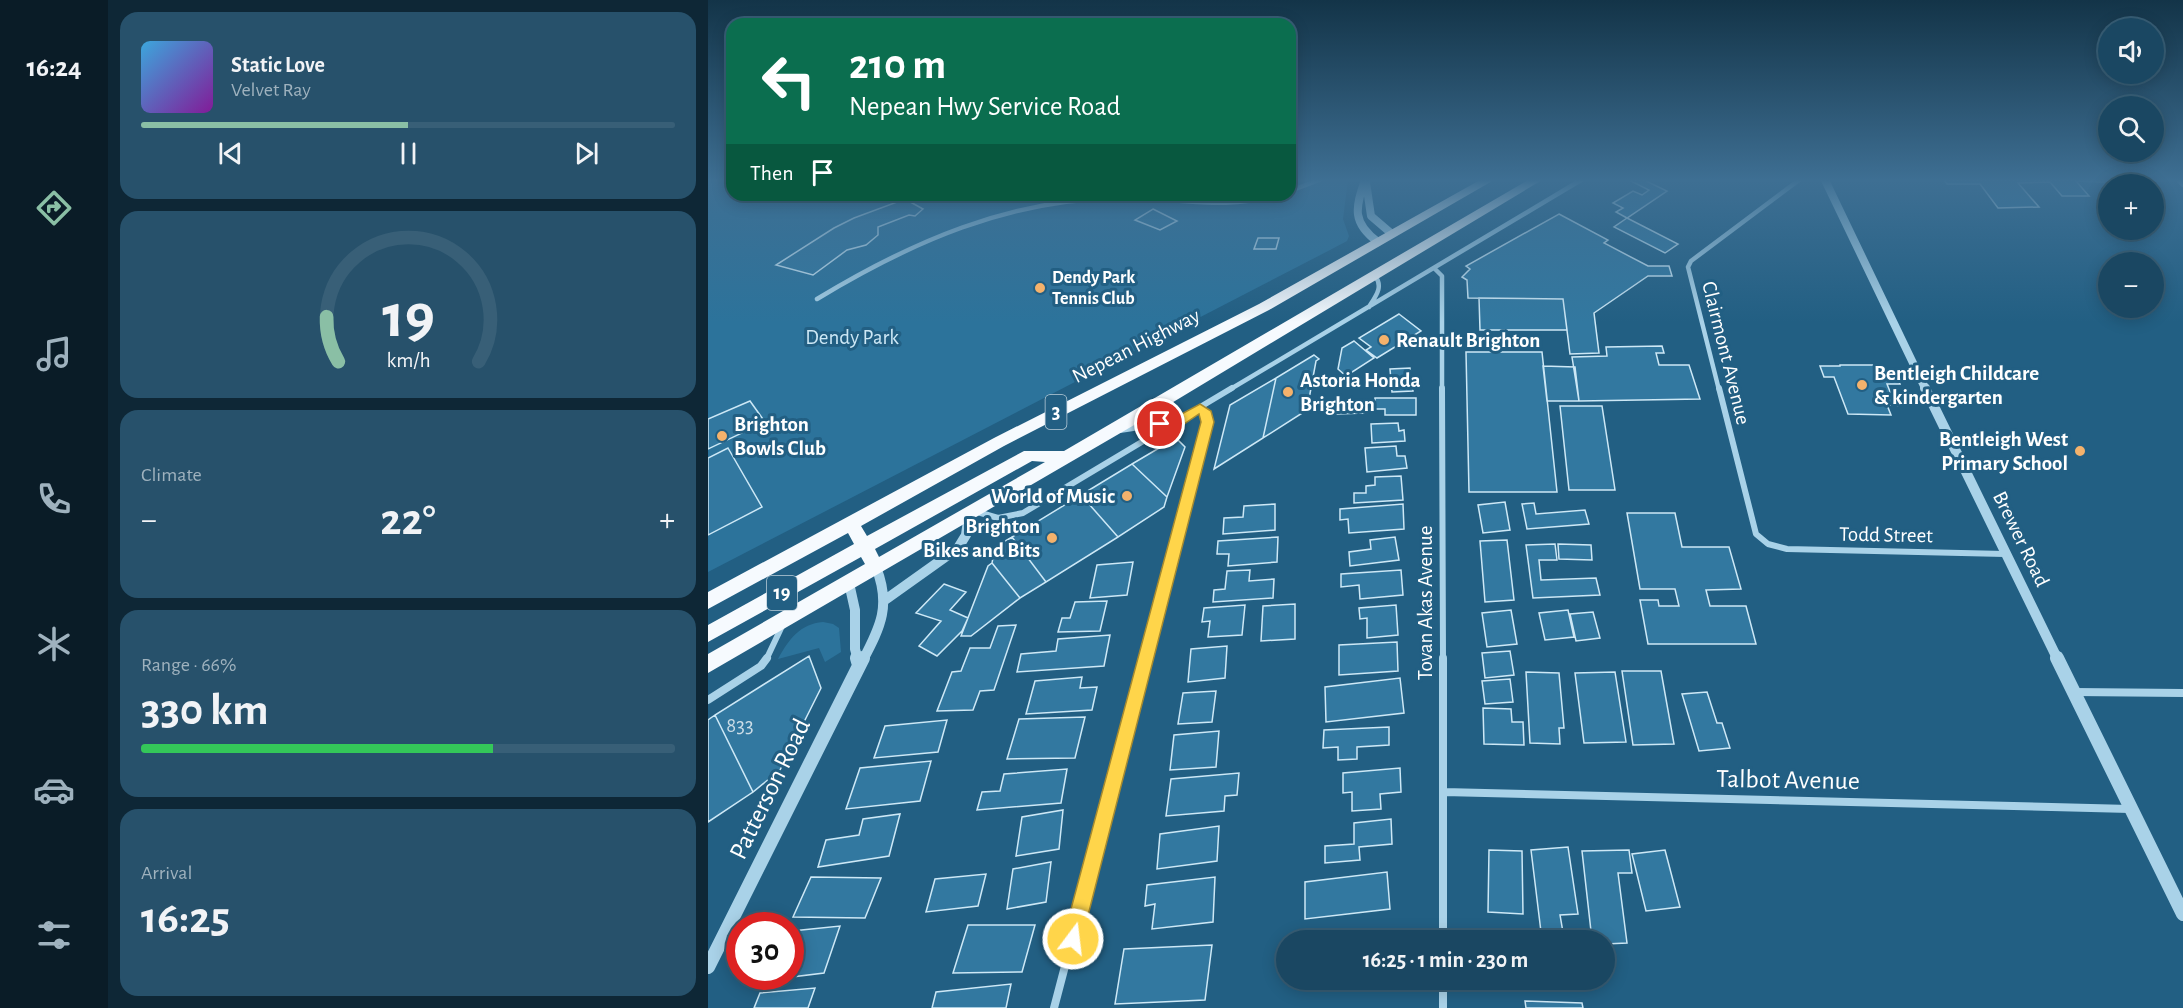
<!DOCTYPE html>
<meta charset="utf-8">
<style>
:root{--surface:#1a4762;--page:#27516b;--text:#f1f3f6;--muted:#9fb2be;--line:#385f77;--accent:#8abfa5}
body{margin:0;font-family:"Alegreya Sans",sans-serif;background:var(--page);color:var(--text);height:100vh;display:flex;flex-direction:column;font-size:22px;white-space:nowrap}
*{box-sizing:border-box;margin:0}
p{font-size:20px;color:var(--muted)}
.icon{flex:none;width:33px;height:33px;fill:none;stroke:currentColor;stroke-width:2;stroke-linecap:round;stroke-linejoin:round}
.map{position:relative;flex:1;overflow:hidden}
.panel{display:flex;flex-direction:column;gap:12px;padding:12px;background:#0e2736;width:600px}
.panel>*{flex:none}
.banner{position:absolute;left:18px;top:18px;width:570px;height:183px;border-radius:18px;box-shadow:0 3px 15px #0003,0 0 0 2px var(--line);background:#0b6e4f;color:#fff;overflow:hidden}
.buttons{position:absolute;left:1390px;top:18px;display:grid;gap:12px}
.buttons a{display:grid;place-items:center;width:66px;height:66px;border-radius:50%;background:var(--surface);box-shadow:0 3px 15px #0003,0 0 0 2px var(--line);font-size:30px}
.speed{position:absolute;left:18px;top:912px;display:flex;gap:12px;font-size:30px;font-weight:700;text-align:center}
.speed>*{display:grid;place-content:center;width:78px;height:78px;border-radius:50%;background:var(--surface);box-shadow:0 3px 15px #0003,0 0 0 2px var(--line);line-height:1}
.speed .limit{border:9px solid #d22;background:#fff;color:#111}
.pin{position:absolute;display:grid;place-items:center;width:51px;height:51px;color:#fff;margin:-26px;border:3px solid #fff;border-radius:50%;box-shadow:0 2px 6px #0007}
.me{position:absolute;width:66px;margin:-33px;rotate:15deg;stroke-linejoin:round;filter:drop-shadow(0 0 4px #0008)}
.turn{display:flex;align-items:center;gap:21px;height:126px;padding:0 24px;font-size:27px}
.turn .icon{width:78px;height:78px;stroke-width:2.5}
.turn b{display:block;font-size:42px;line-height:51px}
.then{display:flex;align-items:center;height:57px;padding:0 24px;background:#0003;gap:12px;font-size:22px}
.big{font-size:45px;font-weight:700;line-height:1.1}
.panel .widget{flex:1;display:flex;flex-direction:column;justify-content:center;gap:9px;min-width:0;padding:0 21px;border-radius:18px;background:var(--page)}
.panel .dial{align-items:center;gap:0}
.dial svg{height:156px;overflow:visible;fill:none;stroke:var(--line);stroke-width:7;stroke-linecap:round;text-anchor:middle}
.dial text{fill:var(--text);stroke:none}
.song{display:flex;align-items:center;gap:18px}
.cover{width:72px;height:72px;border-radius:9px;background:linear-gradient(135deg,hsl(200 70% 55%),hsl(290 70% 35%))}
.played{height:6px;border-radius:3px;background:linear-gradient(90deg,var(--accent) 50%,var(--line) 50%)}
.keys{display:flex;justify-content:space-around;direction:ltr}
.heat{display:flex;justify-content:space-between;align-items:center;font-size:33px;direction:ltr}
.charge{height:9px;border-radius:4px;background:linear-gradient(90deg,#34c759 66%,var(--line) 0)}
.trip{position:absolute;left:568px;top:930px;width:339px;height:60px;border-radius:30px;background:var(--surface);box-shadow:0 3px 15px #0003,0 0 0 2px var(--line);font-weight:700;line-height:60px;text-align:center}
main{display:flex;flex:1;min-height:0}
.dock{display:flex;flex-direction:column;width:108px;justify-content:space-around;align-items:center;background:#0a1c27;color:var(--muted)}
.dock .icon{width:42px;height:42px}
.dock .selected{color:var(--accent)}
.dock b{font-size:27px;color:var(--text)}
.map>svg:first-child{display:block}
.green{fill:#2c739b}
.building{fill:#3278a0;stroke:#cde8f6;stroke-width:1.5}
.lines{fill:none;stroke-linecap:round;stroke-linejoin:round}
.minor-far2{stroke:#a9d2e8;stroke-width:4.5}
.minor-far1{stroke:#a9d2e8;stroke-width:6}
.minor{stroke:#a9d2e8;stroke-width:8}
.tertiary-far2{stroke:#a9d2e8;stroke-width:8}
.tertiary-far1{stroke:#a9d2e8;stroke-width:10}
.tertiary{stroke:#a9d2e8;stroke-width:14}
.trunk{fill:#f6fafe;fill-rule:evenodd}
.route{fill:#ffd54a;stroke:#a68a30;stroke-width:1.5}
.poi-dot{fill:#f4b26c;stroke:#225f83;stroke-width:2}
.labels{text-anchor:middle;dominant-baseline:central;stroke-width:6;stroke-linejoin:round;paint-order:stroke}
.far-poi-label{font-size:18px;font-weight:bold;fill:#fff;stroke:#225f83;text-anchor:start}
.shield{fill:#225f83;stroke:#bdcfda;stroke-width:1.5}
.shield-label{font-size:20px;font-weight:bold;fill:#fff}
.park-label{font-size:21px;fill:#cde8f6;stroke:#225f83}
.poi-label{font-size:21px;font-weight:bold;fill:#fff;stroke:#225f83;text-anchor:start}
.street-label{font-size:21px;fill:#fff;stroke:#225f83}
.near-number-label{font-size:21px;fill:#ccdde7}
.near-street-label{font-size:26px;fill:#fff;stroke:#225f83}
</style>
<main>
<nav class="dock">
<b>16:24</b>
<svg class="icon selected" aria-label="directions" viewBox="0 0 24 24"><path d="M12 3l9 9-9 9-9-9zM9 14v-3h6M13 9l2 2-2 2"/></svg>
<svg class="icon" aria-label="music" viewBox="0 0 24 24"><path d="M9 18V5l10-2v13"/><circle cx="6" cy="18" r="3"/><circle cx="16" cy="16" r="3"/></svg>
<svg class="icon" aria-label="phone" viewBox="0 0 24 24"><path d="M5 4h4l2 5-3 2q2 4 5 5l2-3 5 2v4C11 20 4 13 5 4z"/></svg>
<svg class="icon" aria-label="climate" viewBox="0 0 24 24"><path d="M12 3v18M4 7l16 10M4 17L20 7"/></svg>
<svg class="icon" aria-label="car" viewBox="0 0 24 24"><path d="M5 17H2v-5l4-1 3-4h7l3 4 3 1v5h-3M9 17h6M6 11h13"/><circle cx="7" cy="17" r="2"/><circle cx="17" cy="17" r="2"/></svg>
<svg class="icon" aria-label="filters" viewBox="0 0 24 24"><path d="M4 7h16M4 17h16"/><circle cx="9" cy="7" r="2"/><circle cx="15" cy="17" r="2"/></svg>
</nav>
<section class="panel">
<div class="widget">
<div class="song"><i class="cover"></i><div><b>Static Love</b><p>Velvet Ray</p></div></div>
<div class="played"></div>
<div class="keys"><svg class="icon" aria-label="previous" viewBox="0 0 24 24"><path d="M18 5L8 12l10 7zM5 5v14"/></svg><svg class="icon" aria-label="pause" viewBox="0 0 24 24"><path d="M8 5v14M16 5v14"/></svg><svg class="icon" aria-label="next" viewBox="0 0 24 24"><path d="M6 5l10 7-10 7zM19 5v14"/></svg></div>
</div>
<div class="widget dial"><svg viewBox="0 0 100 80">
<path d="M14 69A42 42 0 1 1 86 69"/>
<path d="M14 69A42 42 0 0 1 8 46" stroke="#8abfa5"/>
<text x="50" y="56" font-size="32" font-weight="700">19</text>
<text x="50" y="72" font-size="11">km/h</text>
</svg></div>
<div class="widget"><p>Climate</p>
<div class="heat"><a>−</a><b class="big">22°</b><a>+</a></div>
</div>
<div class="widget"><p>Range · 66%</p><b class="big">330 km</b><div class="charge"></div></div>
<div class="widget"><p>Arrival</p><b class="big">16:25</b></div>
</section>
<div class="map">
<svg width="1475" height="1008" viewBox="0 0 1475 1008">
<rect width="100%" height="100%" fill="#225f83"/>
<path class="green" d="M0,180H24V195H582V180H640L635,219L641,236L639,241L622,250L0,572Z
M115,622L125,624L131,628L133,652L117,662L111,648L70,659C81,639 92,624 115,622Z"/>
<path class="building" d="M921,180H936L959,191L919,218L908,212L915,208L905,203L925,191L934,195L941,190Z
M1236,180H1439L1443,184L1368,181L1381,196H1354L1342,182L1310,183L1331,207L1290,208L1272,184H1239Z
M197,199L215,209L207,216L201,215L170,227V235L158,245L139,250L105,275L68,265L126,228L146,218Z
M445,209L469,221L452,230L427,220Z
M851,214L900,240L896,243L940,266H961L964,276H940L886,313L891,353L862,354L855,299L760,298L759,280L754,277L762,269L758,266Z
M919,218L970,244L957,253L906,227Z
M550,238H571L568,249H546Z
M771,298L855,299L859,330H772Z
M691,314L713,331L669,358L658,350L663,347L651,338Z
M646,341L666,358L638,376L630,369L634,348Z
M954,346L956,353H948L951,365H981L992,399L871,401L864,357L899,356L898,347Z
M758,352H834L849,492H761Z
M606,355L611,359L608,361L599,410L555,438L568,378Z
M1132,365H1170L1173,371L1187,372L1192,384H1179L1183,394H1188L1193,406L1179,405L1183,415L1140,414L1126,377H1116L1112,366H1132Z
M835,366L867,367L871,401H839Z
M702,368L705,391L684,392L682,369Z
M568,378L555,438L506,469L522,405Z
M667,398H708V415H677V409H658L657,413L628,414L629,402L667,401Z
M42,401L57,422L0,449V419Z
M852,406H894L907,490H861Z
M690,423L691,431L696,430L697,441L664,443L663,424Z
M468,438L477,447L459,497L424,464Z
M688,446L689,456H697L699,468L659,472L657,448Z
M20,448L54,507L0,535V458Z
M424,464L459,497L456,507L410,537L373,495Z
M693,476L695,500L646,503V493H658V486L667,485V477Z
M373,495L410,537L338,582L304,537Z
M797,502L802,530L775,533L770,505Z
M826,503L828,514L877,510L881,524L819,529L814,504Z
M567,504V530L515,534L516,518L535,517L536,506Z
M695,504L696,529L641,533L640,519L632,520V509Z
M919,513H967L974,547H1021L1033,589L998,590L1002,606H1038L1048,644H940L932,600H950L951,606H971L967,589H932Z
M304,537L338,582L312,598L284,563L287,547Z
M570,537L569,562L520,566L521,554H509L510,541Z
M687,537L691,560L642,566L641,552L663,549L662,540Z
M799,540L806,600L777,602L772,541Z
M847,544L849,560H831L833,580L888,578L892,595L825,598L818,545Z
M850,544L883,545L884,560L851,559Z
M425,562L419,595L382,598L389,565Z
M284,563L312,598L263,636H253L280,566Z
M542,570L541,581L566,579L565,598L505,602L506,590L517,589L519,571Z
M693,570L695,595L652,599L651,585L633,587V574Z
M236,584L258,592L242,610L260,618L254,631L229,656L211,646L233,621L208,613Z
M399,601L392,631L350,632L354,618H362L367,602Z
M587,604V639L553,641L555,606Z
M537,605L534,635L500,637L502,621L494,622L496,608Z
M688,605L690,635L659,638V618L652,619L651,608Z
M803,610L809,644L779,647L774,613Z
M860,610L866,637L837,640L831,613Z
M885,612L892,638L868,641L862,614Z
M308,625L286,690L272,691L265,710L229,711L244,672L253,671L262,648H282L290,626Z
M402,635L396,666L309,672L313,654L348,651L350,639Z
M689,642L690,671L631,675V645Z
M519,646L517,678L480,682L483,649Z
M802,651L806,675L777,678L774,653Z
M101,656L113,688L72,770L45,792L7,715Z
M914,671H953L966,744L925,745Z
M818,672L851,673L856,728H851L852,744L822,743Z
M907,672L918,742L876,743L867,673Z
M374,677L372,688L389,687L384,710L318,714L327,681Z
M692,678L696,713L618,722L617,687Z
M802,679L805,702L777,704L774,681Z
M508,691L504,722L470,724L475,693Z
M999,692L1009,723H1014L1022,748L991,751L974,694Z
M775,708L803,709L804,722H815L816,745L776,744Z
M7,715L45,792L0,822V720Z
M377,717L367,758L299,759L311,719Z
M239,720L230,752L166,758L177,726Z
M681,727V745L649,747V759L630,760V747L615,748L616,730Z
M511,731L508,767L462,770L466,735Z
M223,761L212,801L138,809L152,768Z
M692,768L693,792L672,794L673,809L644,811V792L635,793V773Z
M359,769L353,803L269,810L274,792L292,791L296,774Z
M531,773L529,795L517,796L516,811L458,816L463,779Z
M355,810L351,849L308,856L314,817Z
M192,814L181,856L110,867L118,840L151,835L155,819Z
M683,819L684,844L651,847L652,860L617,863V846L646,844V823Z
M511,826L509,861L449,869L452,834Z
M860,847L870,914L852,915L856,938L834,940L823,850Z
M781,850L814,851L815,914L780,912Z
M921,850L924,873H910L919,943L897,944V940H884L874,851Z
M957,850L972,907L938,911L924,854Z
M343,862L338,902L299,909L305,869Z
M679,872L682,909L597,919V882Z
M278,874L270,906L218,912L227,879Z
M103,877L173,878L157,918L85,917Z
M507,877L505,922L444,929L447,904L437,906L439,885Z
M260,925H327L314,972L245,973Z
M132,926L116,973L67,979L68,976H82L84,931Z
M672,930V940H607V938Z
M504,945L497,1000L407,1004L416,949Z
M608,980H649L608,985Z
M303,984L298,1008H224L228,992Z
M107,988L100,1008H46L52,993Z
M817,1001L874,1003L875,1008H818Z"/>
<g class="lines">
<path class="minor-far2" d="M1470,180L1475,185
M582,191L611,180
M726,268L734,276V390
M109,299C203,242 301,199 412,198C470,197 513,211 571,195
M661,307C667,297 676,287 667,276
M521,390L873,180
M1011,390L980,267L983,261L1091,180"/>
<path class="minor-far1" d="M734,388L735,660
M1011,388L1048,534L1060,544L1079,549L1297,554
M412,430L465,422
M266,511L290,518L315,513L524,388
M58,660L75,624
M438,660L496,438L499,416L492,408"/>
<path class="minor" d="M735,658V940
M1366,692L1475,693
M0,700L53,666L59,658
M736,792L1422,809
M735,980V1008
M346,1008L438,658"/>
<path class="tertiary-far2" d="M657,180C647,208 644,223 670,242
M1117,180L1218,390
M658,182L663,216L684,234"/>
<path class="tertiary-far1" d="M1217,388L1350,660
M141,583L147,610V649L150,660
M177,600L250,548L258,535L261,513
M155,660C173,626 183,605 168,567"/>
<path class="tertiary" d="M149,658L151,665
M1349,658L1475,914
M0,967L155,658"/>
<path class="trunk" d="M772,180H786L561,310L296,446L153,526L159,536L316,451H356L820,180H834L452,410L0,673V654L157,564L153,557L0,642V625L146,544L140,533L0,609V592L286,438L551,304ZM324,461L337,462L171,557L167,549Z"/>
</g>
<linearGradient id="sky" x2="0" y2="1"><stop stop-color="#133448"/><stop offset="0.56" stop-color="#3e6f93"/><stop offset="1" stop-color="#3e6f93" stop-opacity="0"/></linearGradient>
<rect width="1475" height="322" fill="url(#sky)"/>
<path class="route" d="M492,404L503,411L506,422L374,939L372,945L365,948L358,945L355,939L493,422L491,414L476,424L452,429L446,424L448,421L468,417Z"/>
<g class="poi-dot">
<circle cx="332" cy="288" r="6"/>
<circle cx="676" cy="340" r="6"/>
<circle cx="1154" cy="385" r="6"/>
<circle cx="580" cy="392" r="6"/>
<circle cx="14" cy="436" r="6"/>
<circle cx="1372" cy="451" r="6"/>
<circle cx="419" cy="496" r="6"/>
<circle cx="344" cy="538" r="6"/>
</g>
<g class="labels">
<g class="far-poi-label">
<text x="344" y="278">Dendy Park<tspan x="344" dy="21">Tennis Club</tspan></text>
</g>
<g class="shield">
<rect x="337.5" y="395" width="21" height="34" rx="4.5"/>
<rect x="59" y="576" width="30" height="34" rx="4.5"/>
</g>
<g class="shield-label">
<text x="348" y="412">3</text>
<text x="74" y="593">19</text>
</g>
<g class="park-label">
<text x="144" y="337">Dendy Park</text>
</g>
<g class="poi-label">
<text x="688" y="340">Renault Brighton</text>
<text x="1166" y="373">Bentleigh Childcare<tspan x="1166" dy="24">&amp; kindergarten</tspan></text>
<text x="592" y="380">Astoria Honda<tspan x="592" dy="24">Brighton</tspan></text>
<text x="26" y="424">Brighton<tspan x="26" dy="24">Bowls Club</tspan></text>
<text x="1360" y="439" text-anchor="end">Bentleigh West<tspan x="1360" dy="24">Primary School</tspan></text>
<text x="407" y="496" text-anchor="end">World of Music</text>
<text x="332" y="526" text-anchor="end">Brighton<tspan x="332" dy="24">Bikes and Bits</tspan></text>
</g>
<g class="street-label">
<text transform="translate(428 346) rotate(-27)">Nepean Highway</text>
<text transform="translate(1018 353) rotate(76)">Clairmont Avenue</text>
<text transform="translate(1178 535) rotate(1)">Todd Street</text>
<text transform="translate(1313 539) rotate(64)">Brewer Road</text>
<text transform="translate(717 603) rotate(-90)">Tovan Akas Avenue</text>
</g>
<g class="near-number-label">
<text x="32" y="725">833</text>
</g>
<g class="near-street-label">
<text transform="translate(1080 780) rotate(1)">Talbot Avenue</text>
<text transform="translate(62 789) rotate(-64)">Patterson Road</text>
</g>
</g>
</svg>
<div class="buttons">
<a><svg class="icon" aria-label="sound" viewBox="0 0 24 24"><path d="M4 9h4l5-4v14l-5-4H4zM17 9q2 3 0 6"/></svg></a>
<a><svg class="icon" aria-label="search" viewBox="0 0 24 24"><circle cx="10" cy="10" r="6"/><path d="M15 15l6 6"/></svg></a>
<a>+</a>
<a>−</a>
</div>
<div class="speed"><div class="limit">30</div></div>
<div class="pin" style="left:452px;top:424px;background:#d93025"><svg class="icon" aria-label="arrive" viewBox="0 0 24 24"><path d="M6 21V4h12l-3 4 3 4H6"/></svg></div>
<svg class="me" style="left:365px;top:939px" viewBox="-20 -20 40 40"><circle r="17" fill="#ffd54a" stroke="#fff" stroke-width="3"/><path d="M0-11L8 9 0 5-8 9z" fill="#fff"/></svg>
<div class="trip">16:25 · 1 min · 230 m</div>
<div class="banner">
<div class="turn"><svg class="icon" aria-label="left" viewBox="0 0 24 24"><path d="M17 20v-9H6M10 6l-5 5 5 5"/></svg><div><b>210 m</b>Nepean Hwy Service Road</div></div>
<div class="then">Then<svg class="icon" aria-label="arrive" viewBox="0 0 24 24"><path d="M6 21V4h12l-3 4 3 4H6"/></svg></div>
</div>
</div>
</main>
